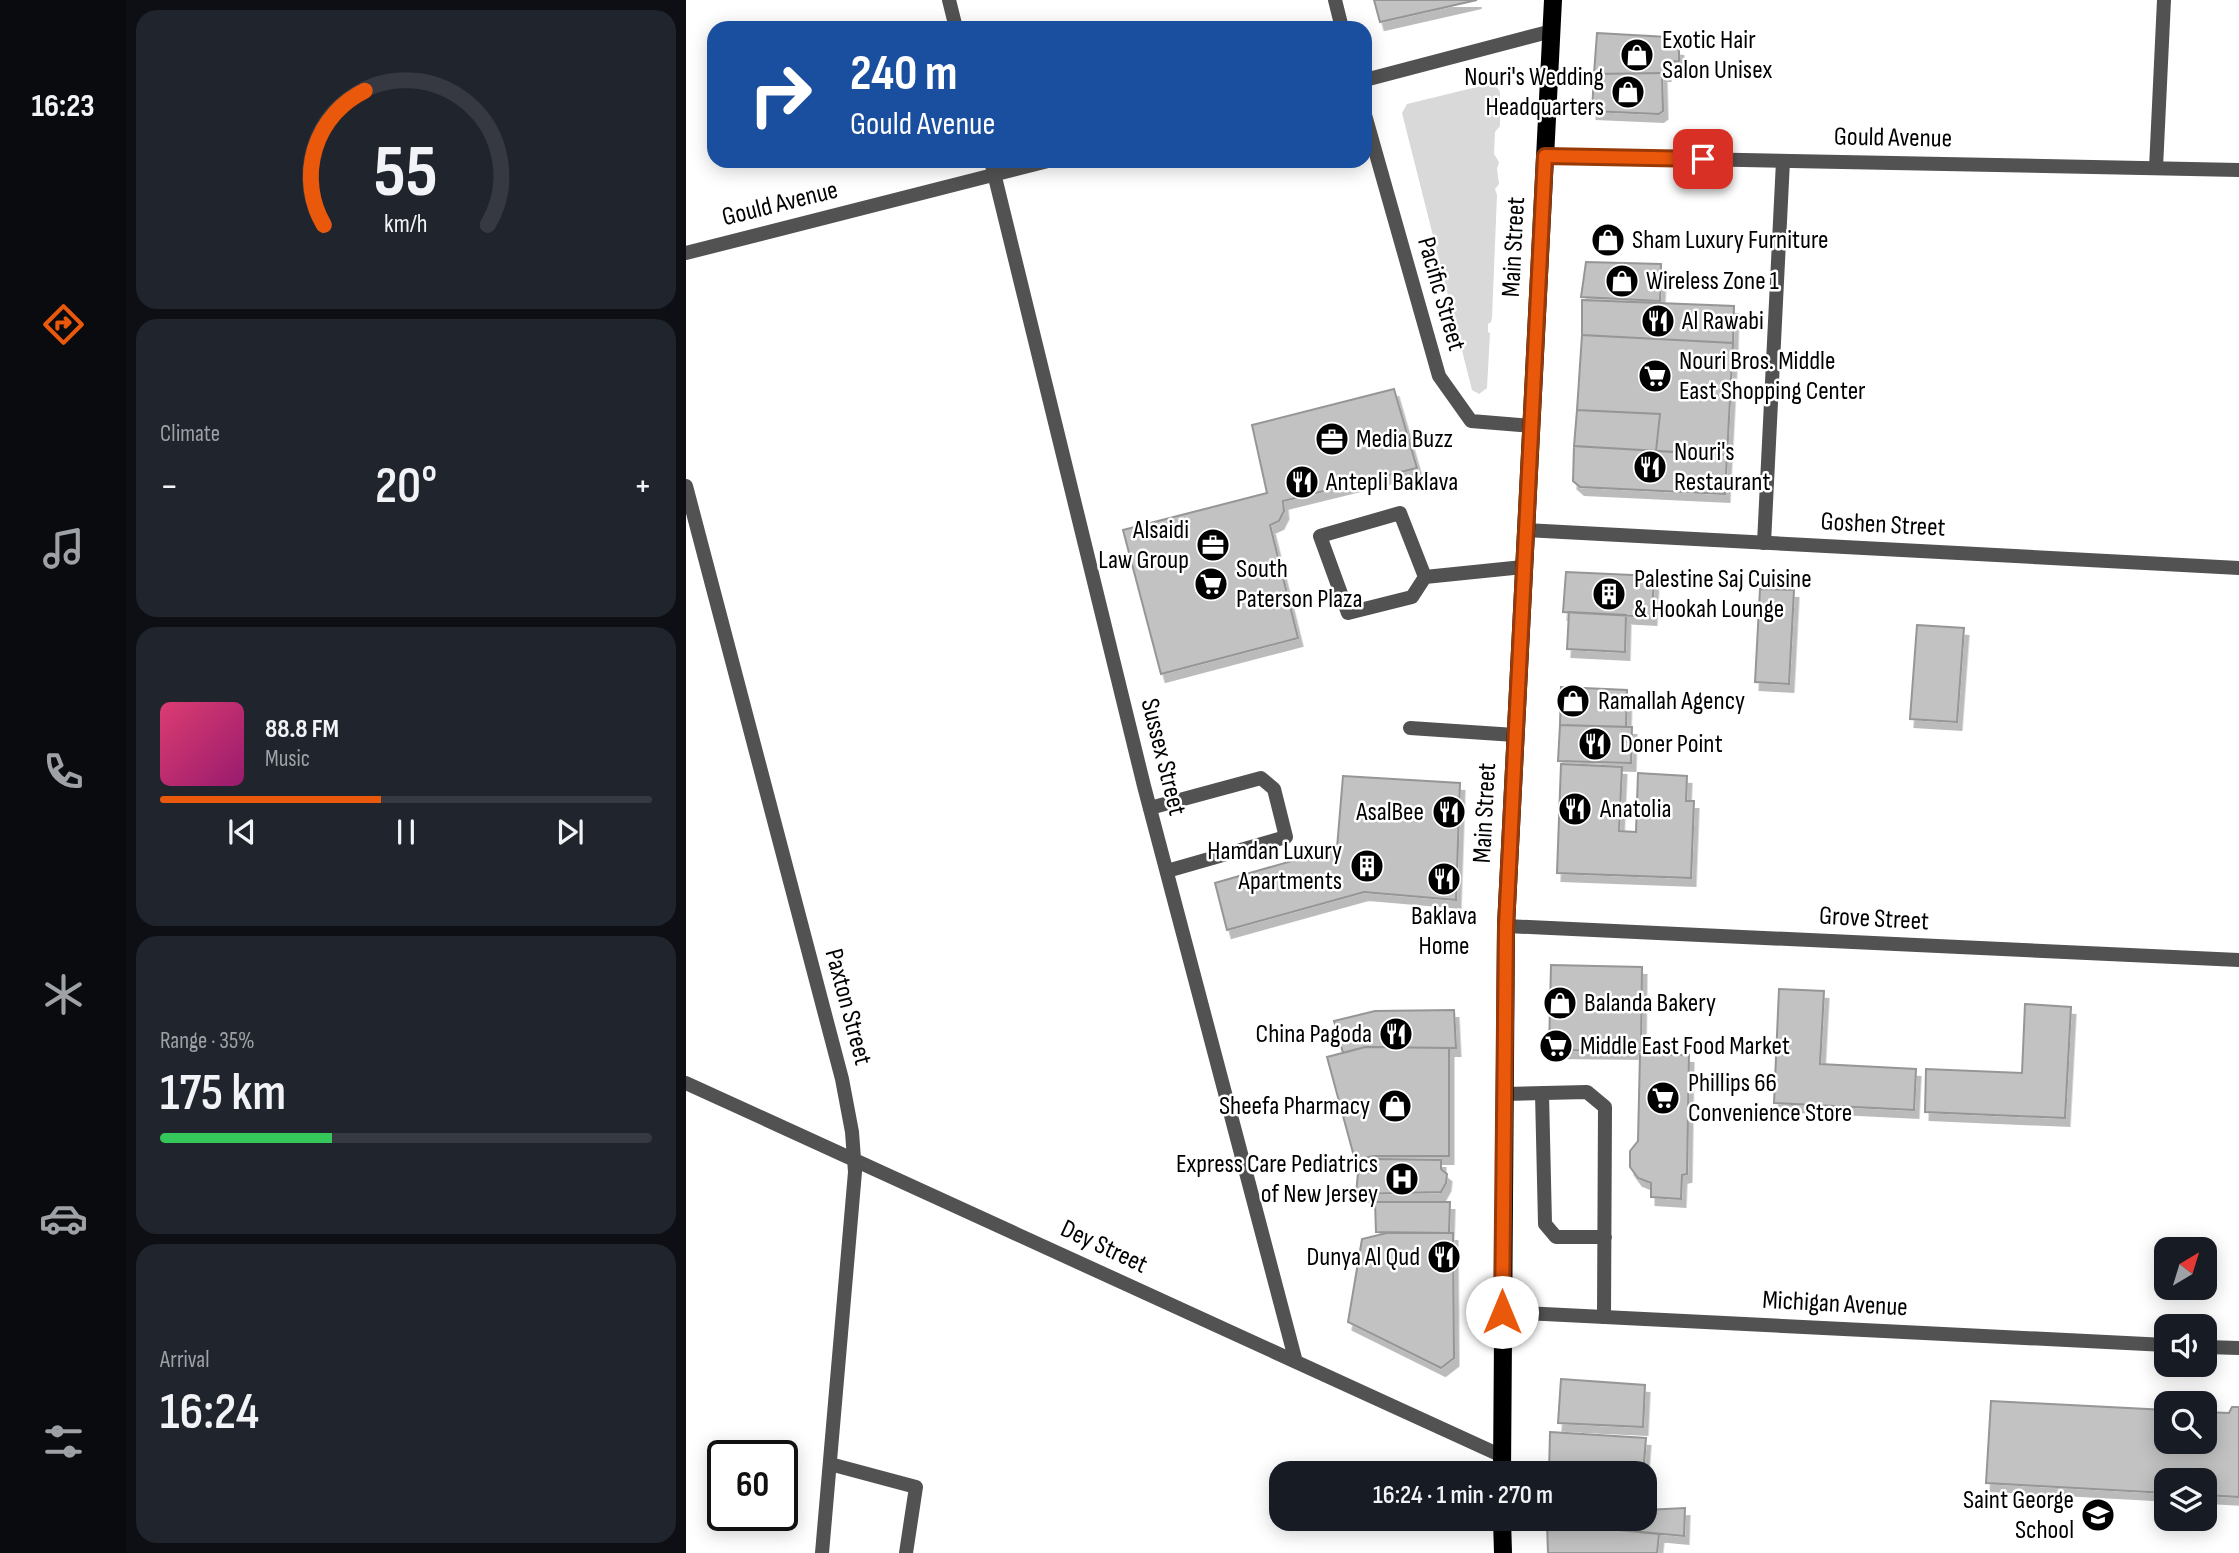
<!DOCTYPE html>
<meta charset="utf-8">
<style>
:root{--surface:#171b24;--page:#20242c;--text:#f1f3f6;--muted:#9ea1a6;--line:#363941;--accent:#ea580c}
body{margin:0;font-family:"Sofia Sans Condensed",sans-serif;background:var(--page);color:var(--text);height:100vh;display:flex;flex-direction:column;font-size:26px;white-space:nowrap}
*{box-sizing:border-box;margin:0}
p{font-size:23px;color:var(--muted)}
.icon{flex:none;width:38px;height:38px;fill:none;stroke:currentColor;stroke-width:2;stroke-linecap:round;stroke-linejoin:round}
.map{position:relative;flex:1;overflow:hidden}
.drawer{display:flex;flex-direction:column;gap:10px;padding:10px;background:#0d0f14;width:560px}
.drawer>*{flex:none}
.guide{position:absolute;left:21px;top:21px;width:665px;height:147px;border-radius:21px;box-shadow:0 4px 18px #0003;background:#1a4fa0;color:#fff;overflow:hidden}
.needle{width:46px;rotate:38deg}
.fabs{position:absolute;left:1468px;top:1237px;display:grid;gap:14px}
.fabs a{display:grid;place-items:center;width:63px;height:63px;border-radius:14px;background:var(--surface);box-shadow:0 4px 18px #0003;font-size:35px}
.speed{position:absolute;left:21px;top:1440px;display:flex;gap:14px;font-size:35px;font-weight:700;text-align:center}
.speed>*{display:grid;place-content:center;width:91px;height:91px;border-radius:50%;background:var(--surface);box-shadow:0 4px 18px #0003;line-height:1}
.speed .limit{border:4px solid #111;border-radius:10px;background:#fff;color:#111}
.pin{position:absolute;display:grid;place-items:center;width:60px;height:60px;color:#fff;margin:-30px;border-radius:14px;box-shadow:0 4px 10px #0006}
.me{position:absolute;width:77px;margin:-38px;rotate:0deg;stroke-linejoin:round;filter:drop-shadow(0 0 5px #0008)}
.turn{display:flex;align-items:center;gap:24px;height:147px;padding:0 28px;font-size:32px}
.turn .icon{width:91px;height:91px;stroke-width:2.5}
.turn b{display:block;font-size:49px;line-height:60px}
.big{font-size:52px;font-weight:600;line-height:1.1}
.drawer .tile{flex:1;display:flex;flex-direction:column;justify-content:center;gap:10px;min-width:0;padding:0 24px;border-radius:21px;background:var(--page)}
.drawer .dial{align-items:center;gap:0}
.dial svg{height:182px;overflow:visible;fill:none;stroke:var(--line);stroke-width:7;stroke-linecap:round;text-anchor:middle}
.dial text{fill:var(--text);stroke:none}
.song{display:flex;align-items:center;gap:21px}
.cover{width:84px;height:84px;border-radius:10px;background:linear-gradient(135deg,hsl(340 70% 55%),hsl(320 70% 35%))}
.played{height:7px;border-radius:4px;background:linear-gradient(90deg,var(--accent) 45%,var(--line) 45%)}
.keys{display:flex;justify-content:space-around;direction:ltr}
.heat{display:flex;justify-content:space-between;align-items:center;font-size:38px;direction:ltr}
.charge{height:10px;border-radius:5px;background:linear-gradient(90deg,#34c759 35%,var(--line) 0)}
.trip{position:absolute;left:583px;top:1461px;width:388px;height:70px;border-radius:21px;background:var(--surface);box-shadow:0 4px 18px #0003;font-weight:600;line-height:70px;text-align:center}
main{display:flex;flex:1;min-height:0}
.tabs{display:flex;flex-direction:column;width:126px;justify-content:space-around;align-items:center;background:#090b0e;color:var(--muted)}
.tabs .icon{width:49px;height:49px}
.tabs .on{color:var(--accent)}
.tabs b{font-size:32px;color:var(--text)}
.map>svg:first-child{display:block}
.green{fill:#d9d9d9}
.building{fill:#c2c2c2;stroke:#969696;stroke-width:2;filter:url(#shadow)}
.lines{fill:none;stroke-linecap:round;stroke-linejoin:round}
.lane{stroke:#525252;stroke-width:14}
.street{stroke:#525252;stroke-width:14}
.primary{stroke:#000;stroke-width:18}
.route-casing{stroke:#983908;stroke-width:18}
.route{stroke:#ea580c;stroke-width:12}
.labels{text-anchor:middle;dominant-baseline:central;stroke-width:5;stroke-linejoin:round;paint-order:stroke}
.poi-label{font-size:26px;fill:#000;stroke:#fff;text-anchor:start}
.street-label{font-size:26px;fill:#000;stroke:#fff}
</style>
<main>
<nav class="tabs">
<b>16:23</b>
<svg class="icon on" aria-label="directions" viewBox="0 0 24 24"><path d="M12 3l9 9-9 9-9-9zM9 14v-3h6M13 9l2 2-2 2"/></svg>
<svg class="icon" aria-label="music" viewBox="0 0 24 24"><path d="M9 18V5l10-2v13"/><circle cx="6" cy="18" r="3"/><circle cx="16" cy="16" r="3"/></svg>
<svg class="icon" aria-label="phone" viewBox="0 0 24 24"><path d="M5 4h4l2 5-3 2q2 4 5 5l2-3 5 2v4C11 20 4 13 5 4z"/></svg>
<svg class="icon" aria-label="climate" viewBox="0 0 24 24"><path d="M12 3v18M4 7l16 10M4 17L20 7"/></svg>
<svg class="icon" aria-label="car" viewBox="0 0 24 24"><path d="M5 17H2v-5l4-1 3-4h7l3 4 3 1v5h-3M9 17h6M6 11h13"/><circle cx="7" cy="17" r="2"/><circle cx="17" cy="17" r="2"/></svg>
<svg class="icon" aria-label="filters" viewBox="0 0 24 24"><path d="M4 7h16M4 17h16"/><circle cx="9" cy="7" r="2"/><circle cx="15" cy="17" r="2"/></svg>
</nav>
<section class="drawer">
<div class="tile dial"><svg viewBox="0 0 100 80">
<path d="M14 69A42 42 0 1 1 86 69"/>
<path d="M14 69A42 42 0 0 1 32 10" stroke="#ea580c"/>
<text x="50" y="56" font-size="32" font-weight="700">55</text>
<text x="50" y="72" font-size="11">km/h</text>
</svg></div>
<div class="tile"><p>Climate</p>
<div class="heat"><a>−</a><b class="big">20°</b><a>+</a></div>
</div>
<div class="tile">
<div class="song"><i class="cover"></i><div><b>88.8 FM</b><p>Music</p></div></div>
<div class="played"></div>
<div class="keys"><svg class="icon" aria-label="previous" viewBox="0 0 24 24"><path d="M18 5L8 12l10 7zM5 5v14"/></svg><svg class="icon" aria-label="pause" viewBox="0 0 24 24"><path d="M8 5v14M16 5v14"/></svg><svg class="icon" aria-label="next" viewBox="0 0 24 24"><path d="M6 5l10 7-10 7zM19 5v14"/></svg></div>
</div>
<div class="tile"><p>Range · 35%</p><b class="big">175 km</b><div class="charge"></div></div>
<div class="tile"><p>Arrival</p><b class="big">16:24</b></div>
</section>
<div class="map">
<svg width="1553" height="1553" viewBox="0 0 1553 1553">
<defs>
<filter id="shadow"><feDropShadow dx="4.5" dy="8" stdDeviation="0" flood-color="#0004"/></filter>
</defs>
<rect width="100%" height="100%" fill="#fff"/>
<path class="green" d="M799,85L810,86L814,92V126L809,132L808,154L813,162L811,169L813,184L809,189L811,195L806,317L805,322L802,324V332L804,333L801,388L793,394L786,390L716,113L721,104Z"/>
<path class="building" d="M688,0H791L694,22Z
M911,33L981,37V46L993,48V61L980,62V73L908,74Z
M976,73L977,111L973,114L906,111L908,74Z
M900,262L975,264L974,301L895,297Z
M896,300L1048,306L1047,343L896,335Z
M896,335L1047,343L1041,455L970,451L974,414L891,410Z
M708,389L731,468L597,501L598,511L593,521L584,525L612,638L475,674L437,530L581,493L566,425Z
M891,410L974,414L970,451L888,446Z
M888,446L1041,455L1039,494L894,487L887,481Z
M880,572L968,576L966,617L877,612Z
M1074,589L1108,590L1103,684L1069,682Z
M883,612L940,615L939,652L881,649Z
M1231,625L1278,628L1271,722L1224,719Z
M875,687L941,690L940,727L874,725Z
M874,725L946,727L945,763L872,761Z
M875,764L936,767L933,831L950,832L952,773L1001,776L1000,801H1008L1005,878L871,873Z
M657,776L774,783L770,900L678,892L541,930L529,883L651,848Z
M865,965L956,967L955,1051L863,1050Z
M1093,989L1138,991L1134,1064L1230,1069L1228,1110L1088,1103Z
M1339,1004L1385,1007L1379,1118L1239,1112L1240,1069L1336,1073Z
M768,1010L770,1048L679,1047L657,1053L648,1021L689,1011Z
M679,1047L763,1048V1156H687L669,1160L641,1057Z
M954,1054L1003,1055L1001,1174L996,1175L995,1199L965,1197V1183L952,1178L944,1167V1151L952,1141Z
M690,1159L755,1160V1169L761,1174L760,1183L755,1192L670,1194L672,1173L690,1172Z
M689,1202H764L763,1233L690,1232Z
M701,1233H767L768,1358L755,1368L662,1322L676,1239Z
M875,1379L959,1385L957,1427L872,1423Z
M1305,1401L1480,1410V1442H1519V1412L1543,1413L1546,1407H1553V1497L1519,1495V1480H1480V1493L1300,1483Z
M864,1432L960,1438L957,1474H863Z
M999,1508L998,1536L861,1523V1519H959V1510Z
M861,1523L973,1534L971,1553H862Z"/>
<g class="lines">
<path class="lane" d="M1078,543L1097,161
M739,577L726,597L662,613L634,536L714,513L739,577L837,567
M724,728L829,735
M464,808L575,778L588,789L600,837L481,871
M856,1093L859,1224L870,1237H919
M817,1094L901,1092L919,1107L918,1317
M144,1464L230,1487L220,1553"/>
<path class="street" d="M263,0L270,28
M649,0L656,28
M679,80L866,31
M679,115L753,376L785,421L845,426
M859,156L1553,170
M305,161L458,786L610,1362
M1470,168L1478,0
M0,253L362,161
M0,486L156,1079L166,1132L169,1172L136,1553
M839,530L1553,568
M820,926L1553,960
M0,1083L816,1456
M816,1312L1480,1345
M1519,1347L1553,1348"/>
<path class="primary" d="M816,1474L820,926L867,0
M816,1519L817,1553"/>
</g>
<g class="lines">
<defs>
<path id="route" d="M816,1312L820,926L859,156L1017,159"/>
</defs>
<use href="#route" class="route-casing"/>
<use href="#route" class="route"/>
</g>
<defs>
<symbol id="shop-disc" viewBox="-11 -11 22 22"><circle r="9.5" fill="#000" stroke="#fff"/><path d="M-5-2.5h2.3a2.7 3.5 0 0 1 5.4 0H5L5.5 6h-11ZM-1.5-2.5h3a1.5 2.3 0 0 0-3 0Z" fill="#fff"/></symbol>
<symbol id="restaurant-disc" viewBox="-11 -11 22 22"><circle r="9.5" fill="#000" stroke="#fff"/><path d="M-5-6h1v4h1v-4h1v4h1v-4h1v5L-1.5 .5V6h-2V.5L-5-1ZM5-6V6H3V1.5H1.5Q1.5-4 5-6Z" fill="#fff"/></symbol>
<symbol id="supermarket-disc" viewBox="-11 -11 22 22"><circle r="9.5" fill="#000" stroke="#fff"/><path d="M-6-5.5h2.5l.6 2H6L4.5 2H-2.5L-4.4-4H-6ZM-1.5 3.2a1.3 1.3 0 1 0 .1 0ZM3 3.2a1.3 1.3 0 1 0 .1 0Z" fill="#fff"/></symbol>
<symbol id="office-disc" viewBox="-11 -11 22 22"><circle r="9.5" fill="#000" stroke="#fff"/><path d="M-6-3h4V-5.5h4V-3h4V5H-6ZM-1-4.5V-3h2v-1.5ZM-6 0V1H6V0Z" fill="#fff"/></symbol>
<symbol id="building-disc" viewBox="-11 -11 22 22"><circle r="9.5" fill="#000" stroke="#fff"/><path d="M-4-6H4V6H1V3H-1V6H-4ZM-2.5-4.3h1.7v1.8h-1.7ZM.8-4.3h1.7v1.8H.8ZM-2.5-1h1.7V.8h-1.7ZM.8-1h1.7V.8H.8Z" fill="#fff"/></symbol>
<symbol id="hospital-disc" viewBox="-11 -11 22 22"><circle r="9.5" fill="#000" stroke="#fff"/><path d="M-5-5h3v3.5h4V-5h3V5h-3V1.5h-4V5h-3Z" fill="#fff"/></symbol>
<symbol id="school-disc" viewBox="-11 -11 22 22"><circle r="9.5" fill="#000" stroke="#fff"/><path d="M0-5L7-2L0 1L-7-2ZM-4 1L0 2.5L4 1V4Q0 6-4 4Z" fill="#fff"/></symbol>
</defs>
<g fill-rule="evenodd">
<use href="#shop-disc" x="932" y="36" width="38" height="38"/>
<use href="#shop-disc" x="923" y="73" width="38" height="38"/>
<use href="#shop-disc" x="903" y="221" width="38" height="38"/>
<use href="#shop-disc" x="917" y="262" width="38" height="38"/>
<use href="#restaurant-disc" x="953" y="302" width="38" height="38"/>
<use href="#supermarket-disc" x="950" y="357" width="38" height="38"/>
<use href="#office-disc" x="627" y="420" width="38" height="38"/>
<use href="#restaurant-disc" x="945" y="448" width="38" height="38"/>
<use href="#restaurant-disc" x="597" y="463" width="38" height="38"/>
<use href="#office-disc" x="508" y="526" width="38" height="38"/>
<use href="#supermarket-disc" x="506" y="565" width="38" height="38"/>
<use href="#building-disc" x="904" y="575" width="38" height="38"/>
<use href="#shop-disc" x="868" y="682" width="38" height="38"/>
<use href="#restaurant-disc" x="890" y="725" width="38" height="38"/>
<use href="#restaurant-disc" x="870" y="790" width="38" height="38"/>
<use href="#restaurant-disc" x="744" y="793" width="38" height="38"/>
<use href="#building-disc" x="662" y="847" width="38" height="38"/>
<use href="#restaurant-disc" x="739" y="860" width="38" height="38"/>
<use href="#shop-disc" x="855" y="984" width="38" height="38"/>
<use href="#restaurant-disc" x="691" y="1015" width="38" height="38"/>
<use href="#supermarket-disc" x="851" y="1027" width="38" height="38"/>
<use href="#supermarket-disc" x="958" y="1079" width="38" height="38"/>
<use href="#shop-disc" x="690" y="1087" width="38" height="38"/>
<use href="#hospital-disc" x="697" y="1160" width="38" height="38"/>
<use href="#restaurant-disc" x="739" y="1238" width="38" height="38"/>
<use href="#school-disc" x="1393" y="1496" width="38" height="38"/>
</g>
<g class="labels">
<g class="poi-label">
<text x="976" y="40">Exotic Hair<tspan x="976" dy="30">Salon Unisex</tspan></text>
<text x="918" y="77" text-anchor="end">Nouri's Wedding<tspan x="918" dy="30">Headquarters</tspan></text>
<text x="946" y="240">Sham Luxury Furniture</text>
<text x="960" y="281">Wireless Zone 1</text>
<text x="996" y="321">Al Rawabi</text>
<text x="993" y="361">Nouri Bros. Middle<tspan x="993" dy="30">East Shopping Center</tspan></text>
<text x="670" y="439">Media Buzz</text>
<text x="988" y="452">Nouri's<tspan x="988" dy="30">Restaurant</tspan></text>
<text x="640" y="482">Antepli Baklava</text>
<text x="503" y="530" text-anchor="end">Alsaidi<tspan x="503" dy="30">Law Group</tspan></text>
<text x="550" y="569">South<tspan x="550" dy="30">Paterson Plaza</tspan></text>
<text x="948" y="579">Palestine Saj Cuisine<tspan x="948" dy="30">&amp; Hookah Lounge</tspan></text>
<text x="912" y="701">Ramallah Agency</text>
<text x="934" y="744">Doner Point</text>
<text x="914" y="809">Anatolia</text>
<text x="738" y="812" text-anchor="end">AsalBee</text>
<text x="656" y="851" text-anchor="end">Hamdan Luxury<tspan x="656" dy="30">Apartments</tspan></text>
<text x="758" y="916" text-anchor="middle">Baklava<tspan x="758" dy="30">Home</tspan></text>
<text x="898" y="1003">Balanda Bakery</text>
<text x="686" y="1034" text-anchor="end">China Pagoda</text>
<text x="894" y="1046">Middle East Food Market</text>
<text x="1002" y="1083">Phillips 66<tspan x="1002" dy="30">Convenience Store</tspan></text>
<text x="684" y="1106" text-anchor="end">Sheefa Pharmacy</text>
<text x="692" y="1164" text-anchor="end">Express Care Pediatrics<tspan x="692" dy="30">of New Jersey</tspan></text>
<text x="734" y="1257" text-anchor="end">Dunya Al Qud</text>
<text x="1388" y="1500" text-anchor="end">Saint George<tspan x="1388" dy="30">School</tspan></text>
</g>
<g class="street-label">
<text transform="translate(1207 138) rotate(1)">Gould Avenue</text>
<text transform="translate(94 204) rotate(-14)">Gould Avenue</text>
<text transform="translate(828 247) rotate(-87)">Main Street</text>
<text transform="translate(755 294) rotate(74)">Pacific Street</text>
<text transform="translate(1197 525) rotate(3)">Goshen Street</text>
<text transform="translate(477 757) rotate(76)">Sussex Street</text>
<text transform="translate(799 813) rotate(-87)">Main Street</text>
<text transform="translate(1188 919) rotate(3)">Grove Street</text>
<text transform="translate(162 1007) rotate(75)">Paxton Street</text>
<text transform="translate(418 1247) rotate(25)">Dey Street</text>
<text transform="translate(1149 1304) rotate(3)">Michigan Avenue</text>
</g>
</g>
</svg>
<div class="fabs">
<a><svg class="needle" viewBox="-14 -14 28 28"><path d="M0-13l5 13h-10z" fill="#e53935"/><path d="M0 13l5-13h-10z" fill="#9ea1a6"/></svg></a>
<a><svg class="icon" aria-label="sound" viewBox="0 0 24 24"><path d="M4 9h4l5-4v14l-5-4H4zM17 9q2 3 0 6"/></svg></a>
<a><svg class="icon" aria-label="search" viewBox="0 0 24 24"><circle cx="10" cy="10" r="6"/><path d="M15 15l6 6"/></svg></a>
<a><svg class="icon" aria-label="layers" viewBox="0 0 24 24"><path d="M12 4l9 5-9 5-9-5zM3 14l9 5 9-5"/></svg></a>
</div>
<div class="speed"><div class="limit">60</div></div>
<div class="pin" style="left:1017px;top:159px;background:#d93025"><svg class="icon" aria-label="arrive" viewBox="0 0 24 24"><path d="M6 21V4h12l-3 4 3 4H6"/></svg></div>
<svg class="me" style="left:816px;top:1312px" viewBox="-20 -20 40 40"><circle r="19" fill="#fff"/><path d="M0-13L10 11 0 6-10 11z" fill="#ea580c"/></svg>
<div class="trip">16:24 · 1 min · 270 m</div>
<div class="guide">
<div class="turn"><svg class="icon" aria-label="right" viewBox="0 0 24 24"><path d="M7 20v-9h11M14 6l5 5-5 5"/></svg><div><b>240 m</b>Gould Avenue</div></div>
</div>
</div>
</main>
